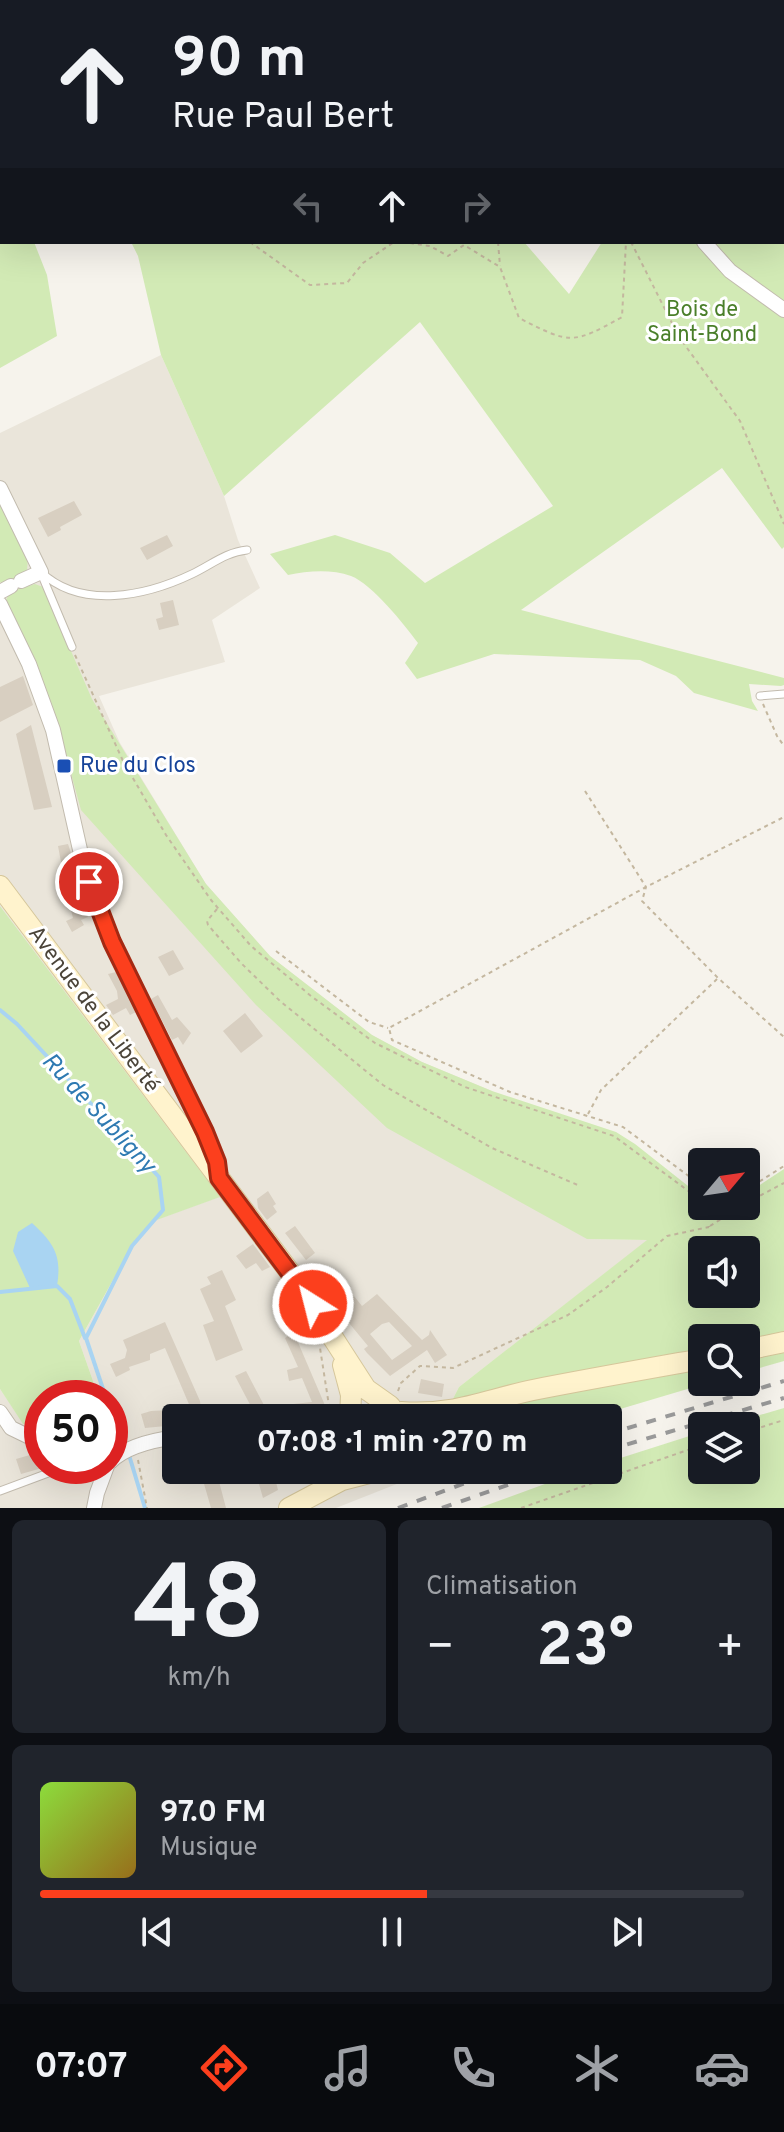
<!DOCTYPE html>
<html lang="fr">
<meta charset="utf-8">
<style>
:root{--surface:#171b24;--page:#20242c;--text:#f1f3f6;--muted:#9ea1a6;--line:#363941;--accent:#fc3f1d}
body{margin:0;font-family:Overpass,sans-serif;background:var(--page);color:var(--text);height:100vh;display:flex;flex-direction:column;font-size:30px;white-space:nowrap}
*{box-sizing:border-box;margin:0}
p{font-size:26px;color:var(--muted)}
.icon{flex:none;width:44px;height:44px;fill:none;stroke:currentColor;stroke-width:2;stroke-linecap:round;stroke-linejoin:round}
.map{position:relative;height:1508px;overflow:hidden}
.sheet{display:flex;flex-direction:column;gap:12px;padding:12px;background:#0d0f14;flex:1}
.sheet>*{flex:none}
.hud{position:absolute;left:0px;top:0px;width:784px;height:244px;box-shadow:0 8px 32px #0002;background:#171b24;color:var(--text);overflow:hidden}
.needle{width:52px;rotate:61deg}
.tools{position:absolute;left:688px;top:1148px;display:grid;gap:16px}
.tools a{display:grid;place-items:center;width:72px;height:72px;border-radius:8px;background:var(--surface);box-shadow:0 8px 32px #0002;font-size:40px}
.speed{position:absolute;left:24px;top:1380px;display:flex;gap:16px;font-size:40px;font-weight:700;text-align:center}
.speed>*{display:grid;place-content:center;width:104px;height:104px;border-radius:50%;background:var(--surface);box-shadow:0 8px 32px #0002;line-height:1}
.speed .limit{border:12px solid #d22;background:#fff;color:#111}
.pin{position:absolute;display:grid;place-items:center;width:68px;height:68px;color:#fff;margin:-34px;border:4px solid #fff;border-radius:50%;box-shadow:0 2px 8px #0007}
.me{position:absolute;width:88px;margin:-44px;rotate:324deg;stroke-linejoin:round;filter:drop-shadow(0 0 6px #0008)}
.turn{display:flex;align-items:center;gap:28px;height:168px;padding:0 40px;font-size:36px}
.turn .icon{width:104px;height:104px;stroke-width:2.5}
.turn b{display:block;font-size:56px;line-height:68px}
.lanes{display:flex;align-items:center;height:76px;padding:0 40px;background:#0003;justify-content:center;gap:40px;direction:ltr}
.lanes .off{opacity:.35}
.big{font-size:60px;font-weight:700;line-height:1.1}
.sheet .widget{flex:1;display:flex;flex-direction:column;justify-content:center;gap:12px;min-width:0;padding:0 28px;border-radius:12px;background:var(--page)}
.sheet .dial{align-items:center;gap:0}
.dial b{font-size:104px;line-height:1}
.song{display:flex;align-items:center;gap:24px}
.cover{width:96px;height:96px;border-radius:12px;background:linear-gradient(135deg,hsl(90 70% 55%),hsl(40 70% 35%))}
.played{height:8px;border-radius:4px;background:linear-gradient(90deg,var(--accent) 55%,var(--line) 55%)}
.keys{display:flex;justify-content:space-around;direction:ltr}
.heat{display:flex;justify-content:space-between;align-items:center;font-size:44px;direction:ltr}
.sheet .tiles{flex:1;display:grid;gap:12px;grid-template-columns:1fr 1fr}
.widget:last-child{grid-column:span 2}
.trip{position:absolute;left:162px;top:1404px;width:460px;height:80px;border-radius:8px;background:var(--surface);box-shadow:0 8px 32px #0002;font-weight:700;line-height:80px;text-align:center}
.tab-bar{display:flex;height:128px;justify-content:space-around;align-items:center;background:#090b0e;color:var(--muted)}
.tab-bar .icon{width:56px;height:56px}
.tab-bar .selected{color:var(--accent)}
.tab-bar b{font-size:36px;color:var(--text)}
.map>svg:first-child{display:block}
.residential{fill:#eae5da}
.green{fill:#d2eab5;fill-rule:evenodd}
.water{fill:#a9d4f2}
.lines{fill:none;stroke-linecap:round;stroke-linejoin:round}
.stream{stroke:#a9d4f2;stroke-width:4}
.building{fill:#d8cfc1;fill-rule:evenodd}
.lane-casing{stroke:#c2bbae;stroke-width:9}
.street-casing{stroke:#c2bbae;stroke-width:16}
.secondary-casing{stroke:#d6c79b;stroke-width:22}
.path{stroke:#c4b79f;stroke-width:2;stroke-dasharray:4 4;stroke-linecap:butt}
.lane{stroke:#fff;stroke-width:7}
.street{stroke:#fff;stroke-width:14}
.secondary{stroke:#fff3cd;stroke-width:20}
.rail{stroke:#9a9a9a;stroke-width:4;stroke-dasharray:10 10;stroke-linecap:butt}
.path-bridge{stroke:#c4b79f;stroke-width:2;stroke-dasharray:4 4;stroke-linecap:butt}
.route-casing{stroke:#a42913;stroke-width:20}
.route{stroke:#fc3f1d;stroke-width:14}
.transit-dot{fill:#1a4fb4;stroke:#fff;stroke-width:3}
.labels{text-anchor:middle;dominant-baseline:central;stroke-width:6;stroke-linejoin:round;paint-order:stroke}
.park-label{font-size:22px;fill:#4a7f2a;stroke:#fff}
.transit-label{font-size:22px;fill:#164399;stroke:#fff;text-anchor:start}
.street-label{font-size:22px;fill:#4b4439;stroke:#fff}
.water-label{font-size:24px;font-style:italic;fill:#2e7ab2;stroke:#fff}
</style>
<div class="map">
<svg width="784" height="1508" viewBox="0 0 784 1508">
<rect width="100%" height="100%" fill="#f6f3ec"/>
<path class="residential" d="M161,355L224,496L238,540L260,588L212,620L225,662L99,696L120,743L206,884L270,956L372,1035L422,1062L492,1091L589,1239L648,1240L459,1387L443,1418H176V1470H416L412,1478L336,1508H0V1389L23,1423L42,1427V1466H110V1440H114L110,1428V1398H99L79,1341L132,1246L153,1221L219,1197L0,906V433Z"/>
<path class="green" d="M502,0H784V547L782,549L722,468L521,610L784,678V685L781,686L749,684L752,701L758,711L694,693L676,676L640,660L494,654L417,679L405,663L418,643C404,624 372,584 351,576C331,569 308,571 288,575L270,554L335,535L390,553L425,583L553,506L420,322L224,496L161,355L138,256L131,242H524L569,294L602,242H782V2H501Z
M0,191L2,242H34L47,275L57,336L0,368Z
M0,497L28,557L27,571L4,584L0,582Z
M35,584L43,587L92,699L206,884L270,956L372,1035L422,1062L492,1091L616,1132L635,1144L702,1197V1206H714L720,1211L728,1206H746V1194L784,1169V1361L746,1372V1338H702V1382H711L590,1418H443L459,1387L647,1240L587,1239L387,1128L256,1005L81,810L54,712L6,600L10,592ZM702,1250H746V1294H702Z
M0,906L220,1197L154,1221L132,1246L79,1341L99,1398H42V1427L23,1424L0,1389Z
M784,1408V1508H479L583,1470H608V1462L702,1432V1470H746V1426H722Z"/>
<path class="water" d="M32,1223C54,1243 62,1256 57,1286L30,1288L13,1251L18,1232Z"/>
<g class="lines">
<path class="stream" d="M0,1010L17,1024L159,1177L163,1210L132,1246L86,1338L106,1398
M0,1292L57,1286L70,1299L85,1338
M110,1408L126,1447
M129,1455L145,1508"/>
</g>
<path class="building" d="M74,501L82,515L60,527L61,530L48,537L38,518Z
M167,535L173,546L147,560L140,548Z
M173,600L179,625L159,630L156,619L163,617L160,603Z
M23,676L33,705L0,722V687Z
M31,725L52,807L34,810L16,734Z
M68,844L88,905L82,907L88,917L81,920L84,925L72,932L66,921L73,918L70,906L78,901L66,877L64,878L58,846Z
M173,950L184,969L169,976L158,957Z
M116,972L136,1012L130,1015L126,1008L113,1015L106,1005L118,999L117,991L108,974Z
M158,995L172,1020L177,1017L191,1033L183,1045L178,1037L172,1040L151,999Z
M245,1013L263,1036L241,1053L223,1031Z
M268,1191L276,1204L273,1206L277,1212L267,1220L258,1208L257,1199Z
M295,1226L315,1253L306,1260L285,1233Z
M253,1244L270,1267L262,1271L256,1263L246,1269L236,1256Z
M222,1270L236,1300L225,1306L243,1350L216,1361L203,1325L214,1321L200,1289L211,1284L207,1277Z
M331,1287L340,1299L350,1291L362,1306L377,1294L422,1340L429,1335L430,1330L447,1355L435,1363L427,1350L390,1376L367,1353L364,1349L368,1346L349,1323L347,1326L322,1294ZM389,1322L412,1346L392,1360L370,1334L382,1324Z
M165,1322L200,1401L201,1410L208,1411V1418H176V1425L145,1428L141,1414L151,1411L191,1409L165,1348L150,1354V1360L129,1367L130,1370L116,1377L110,1364L125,1358L127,1350L123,1340Z
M294,1333L327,1410L257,1418L235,1376L246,1371L265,1407L312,1402L302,1378L289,1381L287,1370L298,1367L285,1338Z
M421,1379L444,1384L442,1397L418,1393Z
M37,1453L39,1458L42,1457V1468L21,1474L16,1459Z
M200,1470H216L226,1508H211Z
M255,1470H273L278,1490L263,1498Z"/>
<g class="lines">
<defs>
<path id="lane" d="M41,572C81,610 146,596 192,574C211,565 226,552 247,550
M43,578L72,647
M760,696L784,694
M0,1491L67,1466"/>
<path id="street" d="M448,0L452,2
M512,0L513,2
M489,2L491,0
M704,242L730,271L784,310
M0,488L41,572L21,581
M0,592L11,586
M0,604L29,664L53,730L83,863L112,942L200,1120L218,1172
M0,1412L11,1428L42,1443
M110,1462C126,1446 154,1440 176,1437
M94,1508L97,1493L107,1466"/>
<path id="secondary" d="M0,886L295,1279L366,1389L390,1406
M746,1350L784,1342
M343,1365L351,1395L350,1418
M401,1412C453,1416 485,1400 533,1390C589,1379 646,1369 702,1359
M289,1508L342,1480L373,1472"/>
</defs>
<use href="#lane" class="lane-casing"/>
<use href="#street" class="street-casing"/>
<use href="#secondary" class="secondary-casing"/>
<path class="path" d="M586,0L587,2
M782,116H784
M782,177L784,174
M250,242L310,285L347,283L363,263L394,242
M402,242L430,246L448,256L464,245L500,267L519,318C570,344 572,345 622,317L626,242
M498,242L500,266
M631,242L679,337L740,421L784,524
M75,655L123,761L166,835L211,900L251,946L311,996L375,1043L465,1087L614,1136L702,1201
M763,704L777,736L784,746
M585,791L646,887L642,901L718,978L784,1037
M217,909L207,921L208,925L241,963L280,1001L383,1085L492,1148L580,1186
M276,951L369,1022L388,1028
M588,1114L601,1090L717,979
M702,1186L623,1127L510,1092L392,1040L389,1028L646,887L784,817
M746,1190L784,1166
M746,1203L784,1183
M709,1206L723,1218
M710,1226L742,1206
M398,1391L401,1383L420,1366L453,1368L568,1315L607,1287L667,1236L709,1227
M311,1418L330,1412L320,1348
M746,1432L784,1420
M138,1460L147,1508
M521,1508L702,1445"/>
<use href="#lane" class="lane"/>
<use href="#street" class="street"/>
<use href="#secondary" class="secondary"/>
<path class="rail" d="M608,1434L784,1381
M608,1450L784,1398
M398,1508L500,1470
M442,1508L550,1470"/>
<path class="path-bridge" d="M709,1227V1226"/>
</g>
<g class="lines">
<defs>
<path id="route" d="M89,882L112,942L205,1132L217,1162L219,1178L313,1304"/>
</defs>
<use href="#route" class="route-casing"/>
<use href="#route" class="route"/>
</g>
<rect class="transit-dot" x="56" y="758" width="16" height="16" rx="4"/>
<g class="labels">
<g class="park-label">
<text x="702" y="310">Bois de<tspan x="702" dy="25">Saint-Bond</tspan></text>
</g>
<g class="transit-label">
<text x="80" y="766">Rue du Clos</text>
</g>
<g class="street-label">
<text transform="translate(93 1010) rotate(53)">Avenue de la Liberté</text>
</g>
<g class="water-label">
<text transform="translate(98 1114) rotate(47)">Ru de Subligny</text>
</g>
</g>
</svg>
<div class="tools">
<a><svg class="needle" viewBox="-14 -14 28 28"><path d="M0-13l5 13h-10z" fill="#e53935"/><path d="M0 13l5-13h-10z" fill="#9ea1a6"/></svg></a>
<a><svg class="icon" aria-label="sound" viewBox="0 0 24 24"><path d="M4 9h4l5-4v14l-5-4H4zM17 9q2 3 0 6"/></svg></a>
<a><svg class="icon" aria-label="search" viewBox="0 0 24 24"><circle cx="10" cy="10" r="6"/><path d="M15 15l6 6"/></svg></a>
<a><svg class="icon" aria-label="layers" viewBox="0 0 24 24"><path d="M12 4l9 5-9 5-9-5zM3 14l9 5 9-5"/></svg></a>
</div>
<div class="speed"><div class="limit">50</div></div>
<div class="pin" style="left:89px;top:882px;background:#d93025"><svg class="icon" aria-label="arrive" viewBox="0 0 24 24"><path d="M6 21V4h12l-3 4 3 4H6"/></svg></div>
<svg class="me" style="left:313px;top:1304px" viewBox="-20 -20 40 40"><circle r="17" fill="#fc3f1d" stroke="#fff" stroke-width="3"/><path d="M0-11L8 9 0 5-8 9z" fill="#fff"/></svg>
<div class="trip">07:08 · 1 min · 270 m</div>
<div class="hud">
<div class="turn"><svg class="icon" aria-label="ahead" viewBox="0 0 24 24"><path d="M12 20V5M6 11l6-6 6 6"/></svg><div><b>90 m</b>Rue Paul Bert</div></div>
<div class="lanes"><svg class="icon off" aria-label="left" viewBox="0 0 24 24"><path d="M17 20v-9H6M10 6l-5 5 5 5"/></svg><svg class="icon" aria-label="ahead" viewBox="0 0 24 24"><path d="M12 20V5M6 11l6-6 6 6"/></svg><svg class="icon off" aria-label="right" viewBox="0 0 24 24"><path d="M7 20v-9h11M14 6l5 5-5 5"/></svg></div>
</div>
</div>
<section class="sheet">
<div class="tiles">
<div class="widget dial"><b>48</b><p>km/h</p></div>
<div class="widget"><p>Climatisation</p>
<div class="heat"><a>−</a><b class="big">23°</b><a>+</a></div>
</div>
<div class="widget">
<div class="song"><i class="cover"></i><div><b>97.0 FM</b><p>Musique</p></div></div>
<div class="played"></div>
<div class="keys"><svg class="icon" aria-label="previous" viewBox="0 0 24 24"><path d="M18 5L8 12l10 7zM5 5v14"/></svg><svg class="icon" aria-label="pause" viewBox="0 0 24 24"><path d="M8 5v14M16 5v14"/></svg><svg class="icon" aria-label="next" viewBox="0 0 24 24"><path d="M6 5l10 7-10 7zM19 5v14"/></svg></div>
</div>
</div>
</section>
<nav class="tab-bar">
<b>07:07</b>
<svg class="icon selected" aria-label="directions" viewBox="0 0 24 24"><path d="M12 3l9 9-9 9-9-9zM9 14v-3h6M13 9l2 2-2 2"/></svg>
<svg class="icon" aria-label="music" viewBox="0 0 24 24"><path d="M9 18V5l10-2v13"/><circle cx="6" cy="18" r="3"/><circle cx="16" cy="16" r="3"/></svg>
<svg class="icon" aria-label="phone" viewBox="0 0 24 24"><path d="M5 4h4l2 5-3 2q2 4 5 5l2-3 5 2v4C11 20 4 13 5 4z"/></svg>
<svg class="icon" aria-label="climate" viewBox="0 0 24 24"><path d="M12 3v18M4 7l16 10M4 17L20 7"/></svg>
<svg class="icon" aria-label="car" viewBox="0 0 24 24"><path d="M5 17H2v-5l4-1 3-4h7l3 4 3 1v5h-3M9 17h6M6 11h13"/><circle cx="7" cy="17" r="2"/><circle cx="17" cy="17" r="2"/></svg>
</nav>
